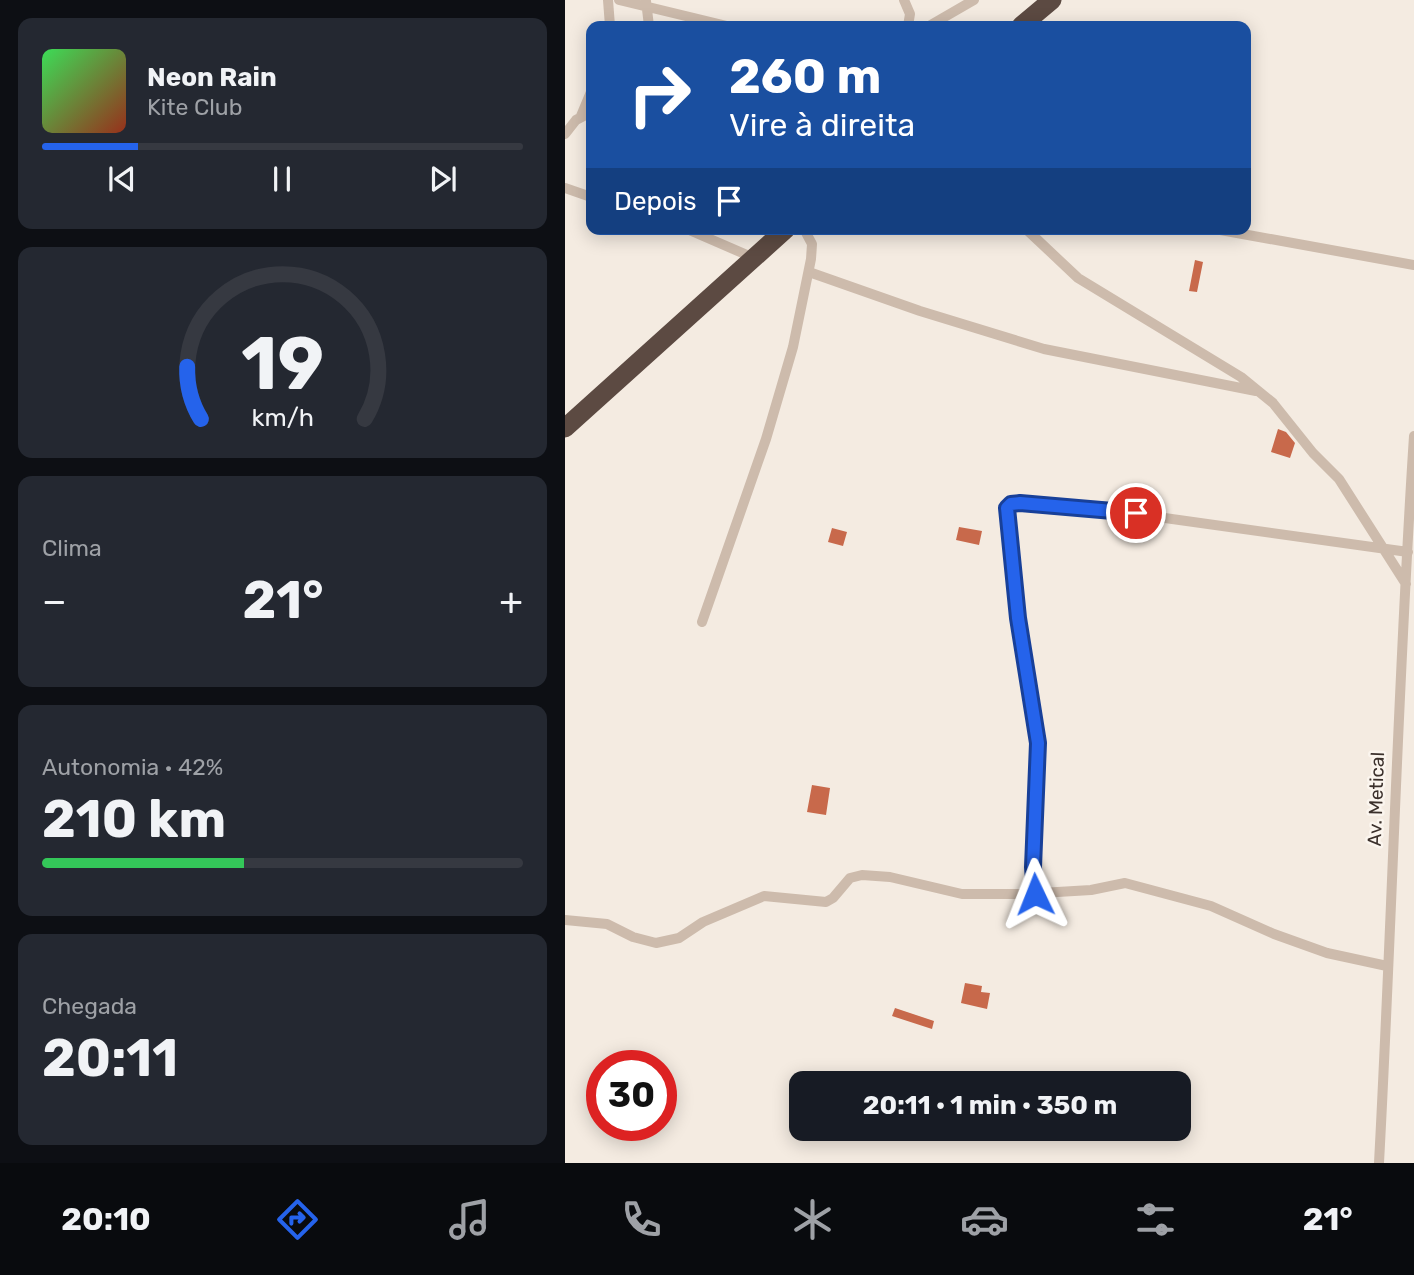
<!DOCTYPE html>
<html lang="pt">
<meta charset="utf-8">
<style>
:root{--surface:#171b24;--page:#242831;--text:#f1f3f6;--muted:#9ea1a6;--line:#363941;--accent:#2563eb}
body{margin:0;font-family:Rubik,sans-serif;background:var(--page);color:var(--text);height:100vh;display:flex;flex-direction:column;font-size:26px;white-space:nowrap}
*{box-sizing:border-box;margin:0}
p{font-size:23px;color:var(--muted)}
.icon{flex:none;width:38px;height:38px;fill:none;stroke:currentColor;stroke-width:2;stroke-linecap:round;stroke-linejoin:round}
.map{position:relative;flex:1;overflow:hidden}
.details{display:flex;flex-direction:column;gap:18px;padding:18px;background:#0d0f14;width:565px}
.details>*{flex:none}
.guide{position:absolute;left:21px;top:21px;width:665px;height:214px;border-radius:14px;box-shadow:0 4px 18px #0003;background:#1a4fa0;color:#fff;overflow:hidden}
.speed{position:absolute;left:21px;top:1050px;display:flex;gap:14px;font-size:35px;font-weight:700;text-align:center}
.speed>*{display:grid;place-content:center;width:91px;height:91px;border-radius:50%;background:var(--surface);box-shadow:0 4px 18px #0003;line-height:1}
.speed .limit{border:10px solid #d22;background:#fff;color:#111}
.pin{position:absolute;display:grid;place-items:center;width:60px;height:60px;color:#fff;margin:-30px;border:4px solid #fff;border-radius:50%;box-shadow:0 2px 7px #0007}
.me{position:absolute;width:77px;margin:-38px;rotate:358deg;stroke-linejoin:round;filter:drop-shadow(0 0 5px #0008)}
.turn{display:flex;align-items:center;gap:24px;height:147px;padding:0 28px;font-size:32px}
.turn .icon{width:91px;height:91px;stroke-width:2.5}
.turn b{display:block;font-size:49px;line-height:60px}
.then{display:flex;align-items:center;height:66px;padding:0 28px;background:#0003;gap:14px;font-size:26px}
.big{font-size:52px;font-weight:700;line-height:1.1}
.details .card{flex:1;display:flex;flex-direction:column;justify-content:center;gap:10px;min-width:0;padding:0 24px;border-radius:14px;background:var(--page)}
.details .dial{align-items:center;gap:0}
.dial svg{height:182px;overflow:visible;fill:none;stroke:var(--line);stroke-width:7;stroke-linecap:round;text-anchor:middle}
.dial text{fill:var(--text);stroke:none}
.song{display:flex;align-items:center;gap:21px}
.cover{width:84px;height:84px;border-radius:10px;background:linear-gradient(135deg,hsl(130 70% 55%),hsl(10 70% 35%))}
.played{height:7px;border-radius:4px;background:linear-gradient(90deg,var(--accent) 20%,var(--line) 20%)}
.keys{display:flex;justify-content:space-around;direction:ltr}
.heat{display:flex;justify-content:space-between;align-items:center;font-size:38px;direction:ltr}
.charge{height:10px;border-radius:5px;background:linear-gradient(90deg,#34c759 42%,var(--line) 0)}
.trip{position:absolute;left:224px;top:1071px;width:402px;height:70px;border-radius:14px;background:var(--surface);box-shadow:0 4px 18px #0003;font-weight:700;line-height:70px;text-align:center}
.menu{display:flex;height:112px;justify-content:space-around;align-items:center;background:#090b0e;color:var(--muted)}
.menu .icon{width:49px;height:49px}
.menu .selected{color:var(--accent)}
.menu b{font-size:32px;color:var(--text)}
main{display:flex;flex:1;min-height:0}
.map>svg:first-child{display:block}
.building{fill:#c8694b}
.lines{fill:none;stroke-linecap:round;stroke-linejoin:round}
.street{stroke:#cdbbac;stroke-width:10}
.highway{stroke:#5c4a42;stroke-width:19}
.route-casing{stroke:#184099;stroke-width:18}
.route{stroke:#2563eb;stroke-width:12}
.labels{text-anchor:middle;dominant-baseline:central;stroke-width:5;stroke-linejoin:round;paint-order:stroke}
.street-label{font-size:19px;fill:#3b302b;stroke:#fbf5ee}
</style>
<main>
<section class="details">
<div class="card">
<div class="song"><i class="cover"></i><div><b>Neon Rain</b><p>Kite Club</p></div></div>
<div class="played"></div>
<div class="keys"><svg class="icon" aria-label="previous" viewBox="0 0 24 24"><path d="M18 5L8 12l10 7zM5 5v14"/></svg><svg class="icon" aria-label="pause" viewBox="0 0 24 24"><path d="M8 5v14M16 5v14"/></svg><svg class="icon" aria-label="next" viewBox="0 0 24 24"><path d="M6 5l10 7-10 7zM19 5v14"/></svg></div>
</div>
<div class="card dial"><svg viewBox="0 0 100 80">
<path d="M14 69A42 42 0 1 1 86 69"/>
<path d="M14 69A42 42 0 0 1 8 46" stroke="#2563eb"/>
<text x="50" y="56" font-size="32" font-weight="700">19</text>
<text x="50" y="72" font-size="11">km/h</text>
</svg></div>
<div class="card"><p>Clima</p>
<div class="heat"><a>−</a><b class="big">21°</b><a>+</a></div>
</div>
<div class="card"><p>Autonomia · 42%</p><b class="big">210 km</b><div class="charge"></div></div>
<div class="card"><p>Chegada</p><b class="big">20:11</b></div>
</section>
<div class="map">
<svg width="849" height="1163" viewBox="0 0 849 1163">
<rect width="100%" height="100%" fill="#f4ebe1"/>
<path class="building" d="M630,260L638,262L632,292L624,291Z
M713,429L721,432L730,443L725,458L706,452Z
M394,527L417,531L414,545L391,540Z
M267,528L282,532L278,546L263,542Z
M247,785L265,788L261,815L242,812Z
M400,983L417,986L416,992L425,993L422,1009L396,1003Z
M330,1008L369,1021L367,1029L327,1016Z"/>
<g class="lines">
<path class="street" d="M43,0L45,26
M54,0L162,26
M339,0L345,14L343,26
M81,1L84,26
M364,26L409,0
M16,116L26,92
M0,134L11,120L26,112
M0,188L26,197
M122,229L189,258
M461,229L513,278L676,377L708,403L748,453L774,479L841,584
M650,229L849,265
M244,272L355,311L479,349L691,391
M137,622L201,439L228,347L246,259L247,244L239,229
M470,894L468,867L473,743L459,660L444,546L441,513L446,504L550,511L843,552
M0,920L42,924L68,937L91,943L114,938L138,922L199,896L261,902L268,898L285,878L297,875L325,877L397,894H459L526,890L560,883L646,906L709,934L762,953L822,966
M814,1163C827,921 833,678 849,436"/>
<path class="highway" d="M456,26L487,0
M0,428L221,229"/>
</g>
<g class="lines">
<defs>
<path id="route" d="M470,894L468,867L473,743L453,618L442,508L446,504L455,503L571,513"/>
</defs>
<use href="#route" class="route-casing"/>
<use href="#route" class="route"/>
</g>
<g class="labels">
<g class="street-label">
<text transform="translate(811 799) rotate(-88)">Av. Metical</text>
</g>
</g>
</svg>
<div class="speed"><div class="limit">30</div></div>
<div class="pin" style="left:571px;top:513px;background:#d93025"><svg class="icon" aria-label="arrive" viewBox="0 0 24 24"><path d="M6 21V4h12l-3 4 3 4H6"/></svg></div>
<svg class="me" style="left:470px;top:894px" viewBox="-20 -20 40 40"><path d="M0-17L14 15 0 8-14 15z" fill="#2563eb" stroke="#fff" stroke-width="4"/></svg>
<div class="trip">20:11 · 1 min · 350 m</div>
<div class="guide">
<div class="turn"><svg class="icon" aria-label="right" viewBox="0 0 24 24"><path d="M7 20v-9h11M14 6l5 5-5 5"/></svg><div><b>260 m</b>Vire à direita</div></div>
<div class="then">Depois<svg class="icon" aria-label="arrive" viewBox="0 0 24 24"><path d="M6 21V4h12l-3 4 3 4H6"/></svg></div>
</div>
</div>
</main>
<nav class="menu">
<b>20:10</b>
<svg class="icon selected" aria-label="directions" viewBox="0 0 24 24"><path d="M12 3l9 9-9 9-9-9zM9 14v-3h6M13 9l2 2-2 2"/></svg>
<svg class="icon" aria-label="music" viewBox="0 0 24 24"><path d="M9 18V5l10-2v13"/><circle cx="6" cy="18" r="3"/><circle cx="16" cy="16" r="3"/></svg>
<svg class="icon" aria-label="phone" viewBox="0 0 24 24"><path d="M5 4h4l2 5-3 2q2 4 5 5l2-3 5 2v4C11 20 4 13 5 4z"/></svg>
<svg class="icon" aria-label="climate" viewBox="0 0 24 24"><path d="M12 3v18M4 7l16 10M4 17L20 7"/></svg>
<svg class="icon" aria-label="car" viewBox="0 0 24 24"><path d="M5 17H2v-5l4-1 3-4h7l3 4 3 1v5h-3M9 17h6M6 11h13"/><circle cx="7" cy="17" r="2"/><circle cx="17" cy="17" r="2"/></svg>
<svg class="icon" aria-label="filters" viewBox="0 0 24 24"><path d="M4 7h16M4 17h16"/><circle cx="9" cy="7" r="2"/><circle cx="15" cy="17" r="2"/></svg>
<b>21°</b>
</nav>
